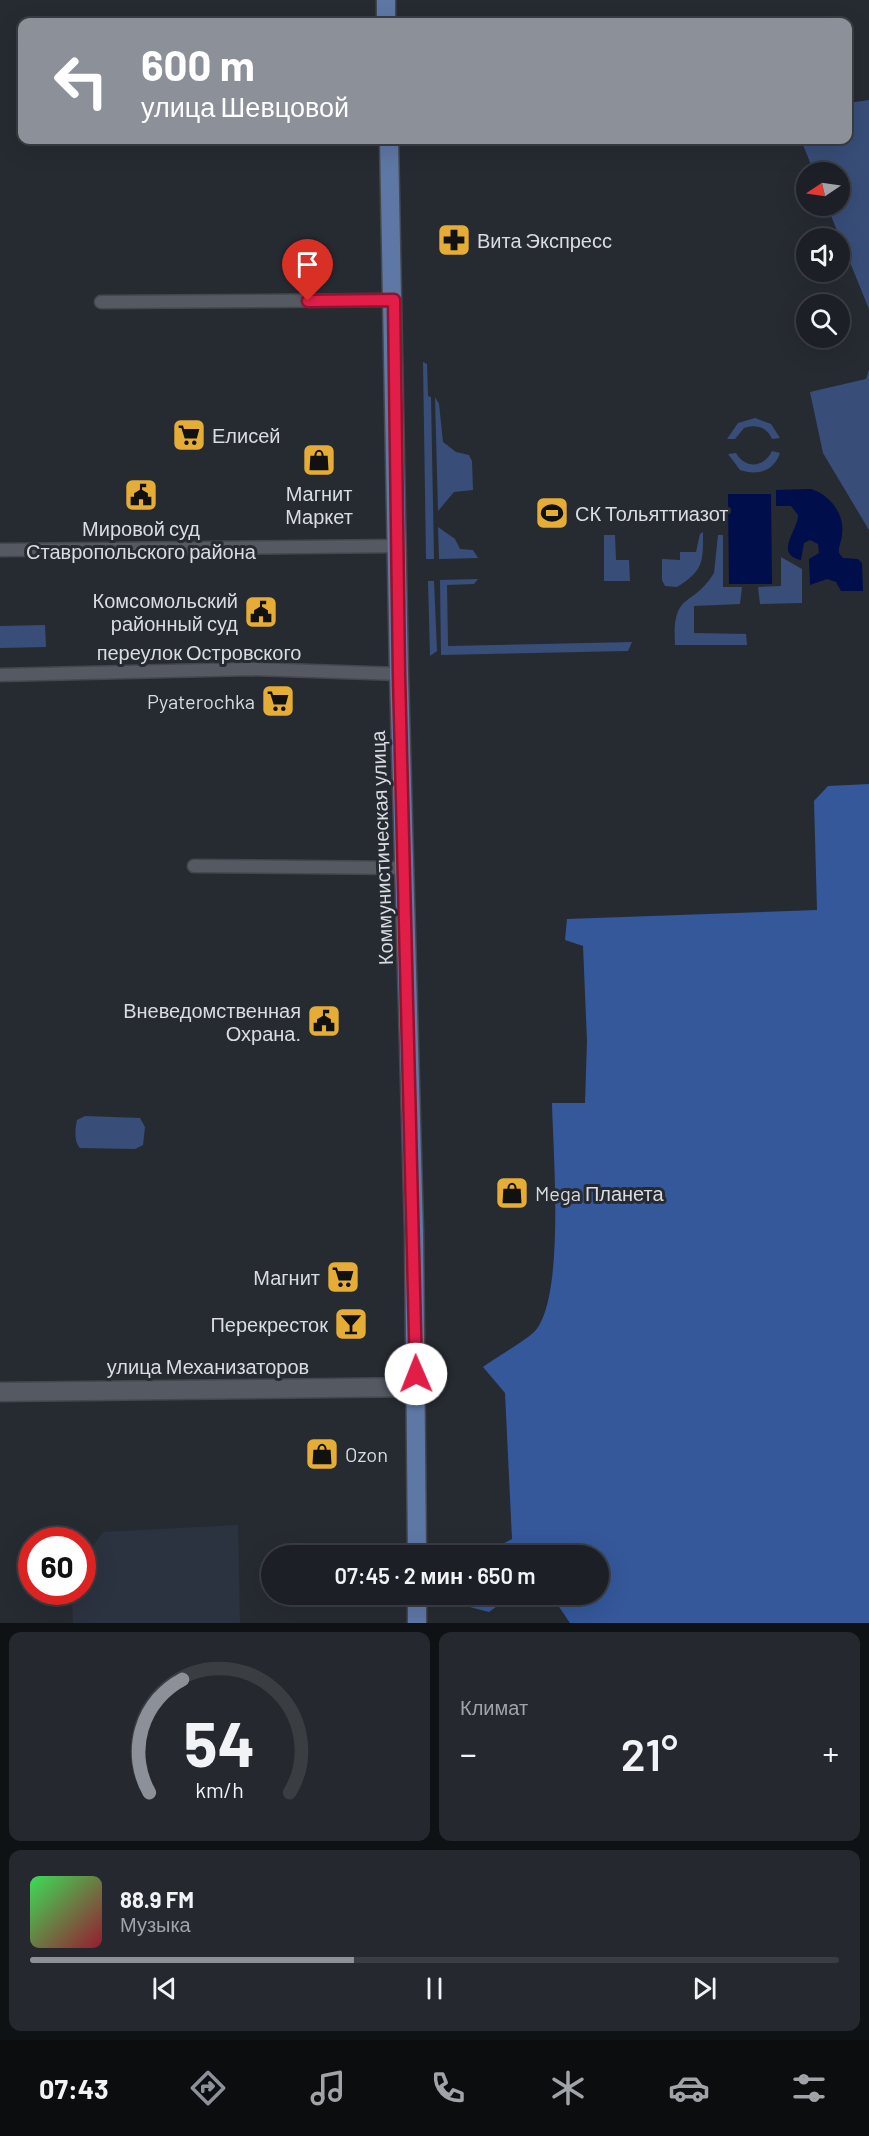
<!DOCTYPE html>
<html lang="ru">
<meta charset="utf-8">
<style>
:root{--surface:#1c2026;--page:#25282e;--text:#f1f3f6;--muted:#a0a3a7;--line:#3a3e43;--accent:#8c9099}
body{margin:0;font-family:Barlow,sans-serif;background:var(--page);color:var(--text);height:100vh;display:flex;flex-direction:column;font-size:22px;white-space:nowrap}
*{box-sizing:border-box;margin:0}
p{font-size:20px;color:var(--muted)}
.icon{flex:none;width:33px;height:33px;fill:none;stroke:currentColor;stroke-width:2;stroke-linecap:round;stroke-linejoin:round}
.map{position:relative;height:1623px;overflow:hidden}
.side{display:flex;flex-direction:column;gap:9px;padding:9px;background:#0f1215;flex:1}
.side>*{flex:none}
.banner{position:absolute;left:18px;top:18px;width:834px;height:126px;border-radius:12px;box-shadow:0 6px 24px #0002,0 0 0 2px var(--line);background:#8c9099;color:#fff;overflow:hidden}
.needle{width:39px;rotate:257deg}
.fabs{position:absolute;left:796px;top:162px;display:grid;gap:12px}
.fabs a{display:grid;place-items:center;width:54px;height:54px;border-radius:50%;background:var(--surface);box-shadow:0 6px 24px #0002,0 0 0 2px var(--line);font-size:30px}
.speed{position:absolute;left:18px;top:1527px;display:flex;gap:12px;font-size:30px;font-weight:700;text-align:center}
.speed>*{display:grid;place-content:center;width:78px;height:78px;border-radius:50%;background:var(--surface);box-shadow:0 6px 24px #0002,0 0 0 2px var(--line);line-height:1}
.speed .limit{border:9px solid #d22;background:#fff;color:#111}
.pin{position:absolute;display:grid;place-items:center;width:51px;height:51px;color:#fff;margin:-62px -26px;border-radius:50% 50% 50% 0;rotate:-45deg;box-shadow:0 0 6px #0007}
.pin .icon{rotate:45deg}
.me{position:absolute;width:66px;margin:-33px;rotate:359deg;stroke-linejoin:round;filter:drop-shadow(0 0 4px #0008)}
.turn{display:flex;align-items:center;gap:21px;height:126px;padding:0 24px;font-size:27px}
.turn .icon{width:78px;height:78px;stroke-width:2.5}
.turn b{display:block;font-size:42px;line-height:51px}
.big{font-size:45px;font-weight:600;line-height:1.1}
.side .card{flex:1;display:flex;flex-direction:column;justify-content:center;gap:9px;min-width:0;padding:0 21px;border-radius:12px;background:var(--page)}
.side .dial{align-items:center;gap:0}
.dial svg{height:156px;overflow:visible;fill:none;stroke:var(--line);stroke-width:7;stroke-linecap:round;text-anchor:middle}
.dial text{fill:var(--text);stroke:none}
.song{display:flex;align-items:center;gap:18px}
.cover{width:72px;height:72px;border-radius:9px;background:linear-gradient(135deg,hsl(130 70% 55%),hsl(350 70% 35%))}
.played{height:6px;border-radius:3px;background:linear-gradient(90deg,var(--accent) 40%,var(--line) 40%)}
.keys{display:flex;justify-content:space-around;direction:ltr}
.heat{display:flex;justify-content:space-between;align-items:center;font-size:33px;direction:ltr}
.side .tiles{flex:1;display:grid;gap:9px;grid-template-columns:1fr 1fr}
.card:last-child{grid-column:span 2}
.trip{position:absolute;left:261px;top:1545px;width:348px;height:60px;border-radius:30px;background:var(--surface);box-shadow:0 6px 24px #0002,0 0 0 2px var(--line);font-weight:600;line-height:60px;text-align:center}
.tabs{display:flex;height:96px;justify-content:space-around;align-items:center;background:#0b0d0f;color:var(--muted)}
.tabs .icon{width:42px;height:42px}
.tabs .selected{color:var(--accent)}
.tabs b{font-size:27px;color:var(--text)}
.map>svg:first-child{display:block}
.built{fill:#2c3340}
.green{fill:#384e78}
.forest{fill:#35589a}
.water{fill:#000e4b}
.lines{fill:none;stroke-linecap:round;stroke-linejoin:round}
.minor-casing{stroke:#44474e;stroke-width:15}
.secondary-casing{stroke:#44474e;stroke-width:21}
.primary-casing{stroke:#44474e;stroke-width:21}
.minor{stroke:#545962;stroke-width:12}
.secondary{stroke:#545962;stroke-width:18}
.primary{stroke:#5e78a5;stroke-width:18}
.route-casing{stroke:#92132f;stroke-width:15}
.route{stroke:#e11d48;stroke-width:10}
.labels{text-anchor:middle;dominant-baseline:central;stroke-width:6;stroke-linejoin:round;paint-order:stroke}
.poi-label{font-size:20px;fill:#d9dce1;stroke:#262b32;text-anchor:start}
.street-label{font-size:20px;fill:#d9dce1;stroke:#262b32}
</style>
<div class="map">
<svg width="869" height="1623" viewBox="0 0 869 1623">
<rect width="100%" height="100%" fill="#262b32"/>
<path class="built" d="M238,1525L240,1623H73L72,1592H82L83,1560L103,1532Z"/>
<path class="green" d="M869,100V309L827,206H840V172H814L801,140H848V103Z
M423,362L427,364L428,396L431,397L434,559H426Z
M869,370V530L823,453L810,392L866,379Z
M435,397L439,404L443,442L456,452L469,455L472,461L473,490L454,492L438,511Z
M755,418L771,424L780,438L772,439C767,427 756,424 744,428L735,439H727L738,423Z
M772,451L780,453C774,471 758,476 740,470L728,454L736,453C745,469 764,468 772,451Z
M438,527L455,539L460,549L473,550L478,558L439,559Z
M703,532C703,562 704,570 677,587L665,586L662,580V559L680,560V552H696L700,534Z
M604,535H615L616,560H629L630,581H604Z
M718,535H723V587H742L740,604L694,606V633L746,634L747,645H675C672,590 692,609 714,573Z
M781,557L802,569V603L760,604L758,587L781,586Z
M478,579L474,584L447,585L448,646L632,642L628,651L441,655L440,580Z
M428,581H434L437,651L430,656Z
M45,625L46,647L0,648V626Z
M85,1116L140,1118L145,1127L143,1145L135,1149L80,1148C74,1142 75,1129 77,1120Z"/>
<path class="forest" d="M869,784V1623H570L551,1595L598,1594V1556L482,1555L512,1539L505,1393L483,1367C495,1358 527,1340 536,1330C565,1294 553,1151 552,1103H585L587,1041L583,946L565,940L567,919L817,910L814,801L828,786Z
M458,1595V1594L512,1595L489,1612L458,1604Z"/>
<path class="water" d="M811,489C830,495 845,514 842,534C842,541 838,546 839,553L843,558L858,559L862,563L863,591H841L836,582L827,579L810,585L809,559L819,553L818,544L810,540L804,543L801,560C773,554 799,529 798,515L791,506H776V490Z
M728,494H771L772,584H729Z"/>
<g class="lines">
<defs>
<path id="minor" d="M101,302L394,300
M0,550L397,546
M0,675L252,669L399,674
M194,866L404,868"/>
<path id="secondary" d="M0,1392L417,1387"/>
<path id="primary" d="M386,0V22
M389,140L399,674L414,1231L417,1556
M417,1594V1623"/>
</defs>
<use href="#minor" class="minor-casing"/>
<use href="#secondary" class="secondary-casing"/>
<use href="#primary" class="primary-casing"/>
<use href="#minor" class="minor"/>
<use href="#secondary" class="secondary"/>
<use href="#primary" class="primary"/>
</g>
<g class="lines">
<defs>
<path id="route" d="M308,301L394,300L399,675L416,1374"/>
</defs>
<use href="#route" class="route-casing"/>
<use href="#route" class="route"/>
</g>
<defs>
<symbol id="pharmacy-square" viewBox="-11 -11 22 22"><rect x="-9" y="-9" width="18" height="18" rx="4" fill="#e5ad36" stroke="#262b32"/><path d="M-2-6h4v4h4v4h-4v4h-4v-4h-4v-4h4Z" fill="#111"/></symbol>
<symbol id="supermarket-square" viewBox="-11 -11 22 22"><rect x="-9" y="-9" width="18" height="18" rx="4" fill="#e5ad36" stroke="#262b32"/><path d="M-6-5.5h2.5l.6 2H6L4.5 2H-2.5L-4.4-4H-6ZM-1.5 3.2a1.3 1.3 0 1 0 .1 0ZM3 3.2a1.3 1.3 0 1 0 .1 0Z" fill="#111"/></symbol>
<symbol id="shop-square" viewBox="-11 -11 22 22"><rect x="-9" y="-9" width="18" height="18" rx="4" fill="#e5ad36" stroke="#262b32"/><path d="M-5-2.5h2.3a2.7 3.5 0 0 1 5.4 0H5L5.5 6h-11ZM-1.5-2.5h3a1.5 2.3 0 0 0-3 0Z" fill="#111"/></symbol>
<symbol id="civic-square" viewBox="-11 -11 22 22"><rect x="-9" y="-9" width="18" height="18" rx="4" fill="#e5ad36" stroke="#262b32"/><path d="M-.6-6.5H3V-4.5H.6V-3L4-1V1h2V6H-6V1h2V-1L-.6-3ZM-1.2 2.5V6h2.4V2.5Z" fill="#111"/></symbol>
<symbol id="stadium-square" viewBox="-11 -11 22 22"><rect x="-9" y="-9" width="18" height="18" rx="4" fill="#e5ad36" stroke="#262b32"/><path d="M0-5a6.5 5 0 1 0 0 10a6.5 5 0 1 0 0-10ZM-3.5-1.8h7v3.6h-7Z" fill="#111"/></symbol>
<symbol id="bar-square" viewBox="-11 -11 22 22"><rect x="-9" y="-9" width="18" height="18" rx="4" fill="#e5ad36" stroke="#262b32"/><path d="M-6-5H6L.8 .8V4.5H3.5V6h-7V4.5H-.8V.8Z" fill="#111"/></symbol>
</defs>
<g fill-rule="evenodd">
<use href="#pharmacy-square" x="435" y="221" width="38" height="38"/>
<use href="#supermarket-square" x="170" y="416" width="38" height="38"/>
<use href="#shop-square" x="300" y="441" width="38" height="38"/>
<use href="#civic-square" x="122" y="476" width="38" height="38"/>
<use href="#stadium-square" x="533" y="494" width="38" height="38"/>
<use href="#civic-square" x="242" y="593" width="38" height="38"/>
<use href="#supermarket-square" x="259" y="682" width="38" height="38"/>
<use href="#civic-square" x="305" y="1002" width="38" height="38"/>
<use href="#shop-square" x="493" y="1174" width="38" height="38"/>
<use href="#supermarket-square" x="324" y="1258" width="38" height="38"/>
<use href="#bar-square" x="332" y="1305" width="38" height="38"/>
<use href="#shop-square" x="303" y="1435" width="38" height="38"/>
</g>
<g class="labels">
<g class="poi-label">
<text x="477" y="240">Вита Экспресс</text>
<text x="212" y="435">Елисей</text>
<text x="319" y="493" text-anchor="middle">Магнит<tspan x="319" dy="23">Маркет</tspan></text>
<text x="575" y="513">СК Тольяттиазот</text>
<text x="141" y="528" text-anchor="middle">Мировой суд<tspan x="141" dy="23">Ставропольского района</tspan></text>
<text x="238" y="600" text-anchor="end">Комсомольский<tspan x="238" dy="23">районный суд</tspan></text>
<text x="255" y="701" text-anchor="end">Pyaterochka</text>
<text x="301" y="1010" text-anchor="end">Вневедомственная<tspan x="301" dy="23">Охрана.</tspan></text>
<text x="535" y="1193">Mega Планета</text>
<text x="320" y="1277" text-anchor="end">Магнит</text>
<text x="328" y="1324" text-anchor="end">Перекресток</text>
<text x="345" y="1454">Ozon</text>
</g>
<g class="street-label">
<text x="199" y="652">переулок Островского</text>
<text transform="translate(381 848) rotate(-92)">Коммунистическая улица</text>
<text x="208" y="1366">улица Механизаторов</text>
</g>
</g>
</svg>
<div class="fabs">
<a><svg class="needle" viewBox="-14 -14 28 28"><path d="M0-13l5 13h-10z" fill="#e53935"/><path d="M0 13l5-13h-10z" fill="#a0a3a7"/></svg></a>
<a><svg class="icon" aria-label="sound" viewBox="0 0 24 24"><path d="M4 9h4l5-4v14l-5-4H4zM17 9q2 3 0 6"/></svg></a>
<a><svg class="icon" aria-label="search" viewBox="0 0 24 24"><circle cx="10" cy="10" r="6"/><path d="M15 15l6 6"/></svg></a>
</div>
<div class="speed"><div class="limit">60</div></div>
<div class="pin" style="left:308px;top:301px;background:#d93025"><svg class="icon" aria-label="arrive" viewBox="0 0 24 24"><path d="M6 21V4h12l-3 4 3 4H6"/></svg></div>
<svg class="me" style="left:416px;top:1374px" viewBox="-20 -20 40 40"><circle r="19" fill="#fff"/><path d="M0-13L10 11 0 6-10 11z" fill="#e11d48"/></svg>
<div class="trip">07:45 · 2 мин · 650 m</div>
<div class="banner">
<div class="turn"><svg class="icon" aria-label="left" viewBox="0 0 24 24"><path d="M17 20v-9H6M10 6l-5 5 5 5"/></svg><div><b>600 m</b>улица Шевцовой</div></div>
</div>
</div>
<section class="side">
<div class="tiles">
<div class="card dial"><svg viewBox="0 0 100 80">
<path d="M14 69A42 42 0 1 1 86 69"/>
<path d="M14 69A42 42 0 0 1 31 11" stroke="#8c9099"/>
<text x="50" y="56" font-size="32" font-weight="700">54</text>
<text x="50" y="72" font-size="11">km/h</text>
</svg></div>
<div class="card"><p>Климат</p>
<div class="heat"><a>−</a><b class="big">21°</b><a>+</a></div>
</div>
<div class="card">
<div class="song"><i class="cover"></i><div><b>88.9 FM</b><p>Музыка</p></div></div>
<div class="played"></div>
<div class="keys"><svg class="icon" aria-label="previous" viewBox="0 0 24 24"><path d="M18 5L8 12l10 7zM5 5v14"/></svg><svg class="icon" aria-label="pause" viewBox="0 0 24 24"><path d="M8 5v14M16 5v14"/></svg><svg class="icon" aria-label="next" viewBox="0 0 24 24"><path d="M6 5l10 7-10 7zM19 5v14"/></svg></div>
</div>
</div>
</section>
<nav class="tabs">
<b>07:43</b>
<svg class="icon selected" aria-label="directions" viewBox="0 0 24 24"><path d="M12 3l9 9-9 9-9-9zM9 14v-3h6M13 9l2 2-2 2"/></svg>
<svg class="icon" aria-label="music" viewBox="0 0 24 24"><path d="M9 18V5l10-2v13"/><circle cx="6" cy="18" r="3"/><circle cx="16" cy="16" r="3"/></svg>
<svg class="icon" aria-label="phone" viewBox="0 0 24 24"><path d="M5 4h4l2 5-3 2q2 4 5 5l2-3 5 2v4C11 20 4 13 5 4z"/></svg>
<svg class="icon" aria-label="climate" viewBox="0 0 24 24"><path d="M12 3v18M4 7l16 10M4 17L20 7"/></svg>
<svg class="icon" aria-label="car" viewBox="0 0 24 24"><path d="M5 17H2v-5l4-1 3-4h7l3 4 3 1v5h-3M9 17h6M6 11h13"/><circle cx="7" cy="17" r="2"/><circle cx="17" cy="17" r="2"/></svg>
<svg class="icon" aria-label="filters" viewBox="0 0 24 24"><path d="M4 7h16M4 17h16"/><circle cx="9" cy="7" r="2"/><circle cx="15" cy="17" r="2"/></svg>
</nav>
